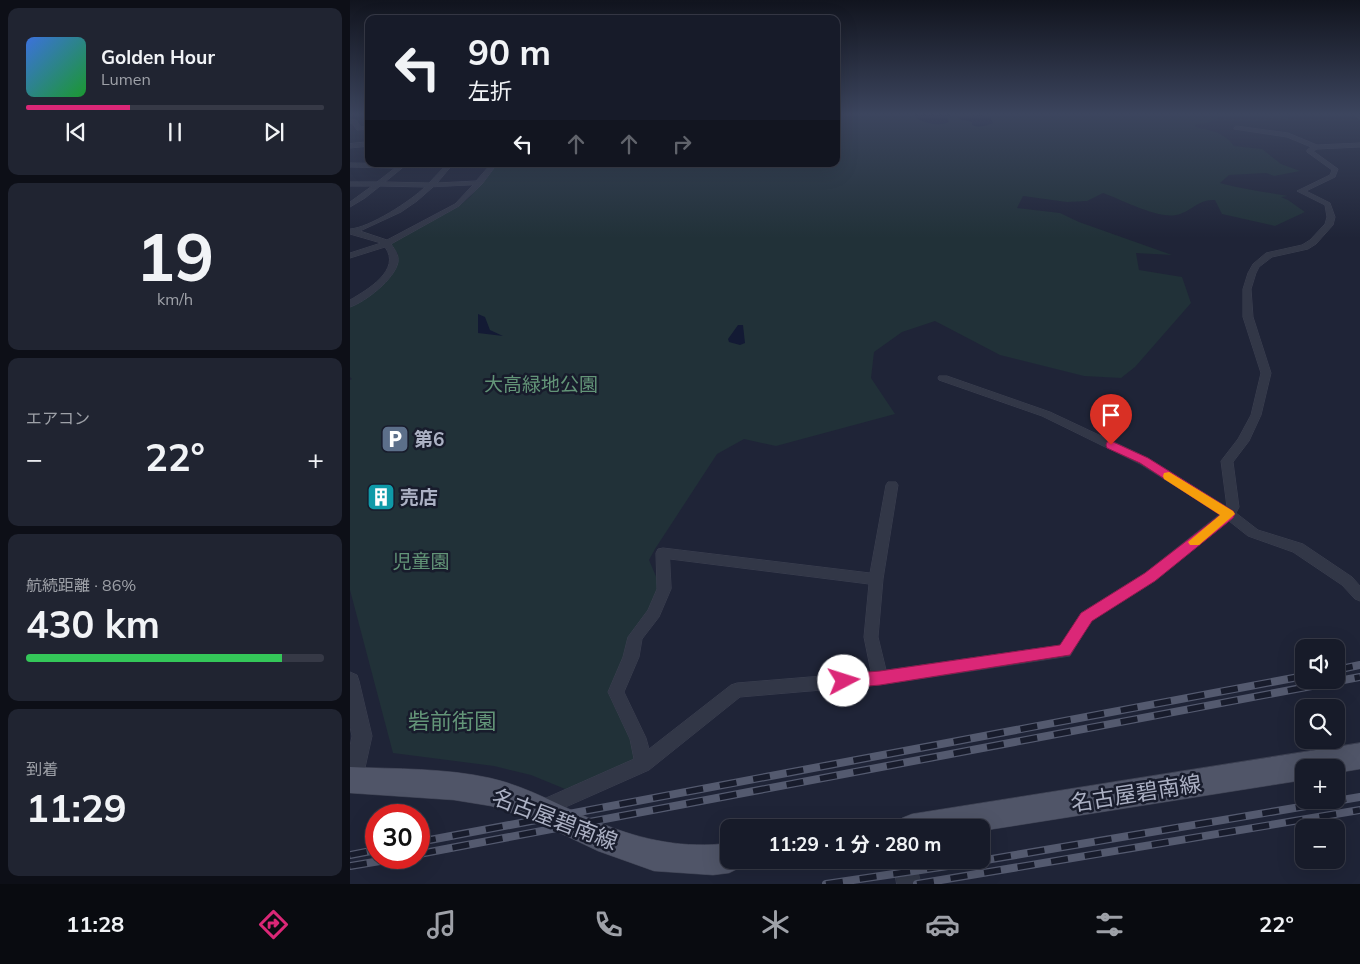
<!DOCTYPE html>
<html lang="ja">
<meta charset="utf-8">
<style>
:root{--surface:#171b29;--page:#202431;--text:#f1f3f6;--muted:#9ea1a8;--line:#363946;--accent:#db2777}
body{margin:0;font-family:Mulish,"Noto Sans JP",sans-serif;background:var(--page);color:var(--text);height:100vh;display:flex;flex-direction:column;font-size:19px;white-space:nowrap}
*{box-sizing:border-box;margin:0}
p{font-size:16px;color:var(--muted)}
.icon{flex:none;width:28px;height:28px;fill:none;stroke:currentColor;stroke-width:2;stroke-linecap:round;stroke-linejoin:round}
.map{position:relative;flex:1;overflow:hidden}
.details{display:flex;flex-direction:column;gap:8px;padding:8px;background:#0d0f17;width:350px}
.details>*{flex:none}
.hud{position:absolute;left:15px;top:15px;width:475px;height:152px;border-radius:10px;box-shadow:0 5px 20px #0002,0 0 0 1px var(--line);background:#171b29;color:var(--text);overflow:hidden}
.buttons{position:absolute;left:945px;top:639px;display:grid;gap:10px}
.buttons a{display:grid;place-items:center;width:50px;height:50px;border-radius:10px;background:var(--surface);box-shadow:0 5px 20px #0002,0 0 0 1px var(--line);font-size:25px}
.speed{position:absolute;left:15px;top:804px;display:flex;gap:10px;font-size:25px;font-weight:700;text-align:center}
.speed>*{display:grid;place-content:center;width:65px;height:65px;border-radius:50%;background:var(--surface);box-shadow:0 5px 20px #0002,0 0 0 1px var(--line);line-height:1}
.speed .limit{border:8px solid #d22;background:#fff;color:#111}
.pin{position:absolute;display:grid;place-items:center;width:42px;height:42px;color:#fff;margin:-51px -21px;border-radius:50% 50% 50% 0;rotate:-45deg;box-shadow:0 0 5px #0007}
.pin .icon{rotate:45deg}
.me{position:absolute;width:55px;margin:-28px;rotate:85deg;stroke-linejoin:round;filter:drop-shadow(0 0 4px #0008)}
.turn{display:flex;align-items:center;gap:18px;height:105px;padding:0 20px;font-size:22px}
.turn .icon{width:65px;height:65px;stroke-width:2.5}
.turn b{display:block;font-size:35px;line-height:42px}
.lanes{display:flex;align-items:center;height:48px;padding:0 20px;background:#0003;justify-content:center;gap:25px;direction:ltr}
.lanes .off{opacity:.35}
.big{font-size:38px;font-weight:700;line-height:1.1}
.details .card{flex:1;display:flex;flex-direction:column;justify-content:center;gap:8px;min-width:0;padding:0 18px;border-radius:10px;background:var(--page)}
.details .dial{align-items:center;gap:0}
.dial b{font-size:65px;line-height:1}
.song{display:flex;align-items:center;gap:15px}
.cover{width:60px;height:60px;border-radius:8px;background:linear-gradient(135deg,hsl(220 70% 55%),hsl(130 70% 35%))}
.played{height:5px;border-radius:2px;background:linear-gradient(90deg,var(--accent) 35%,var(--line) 35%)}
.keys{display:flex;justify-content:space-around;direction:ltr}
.heat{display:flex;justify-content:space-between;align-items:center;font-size:28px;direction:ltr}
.charge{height:8px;border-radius:4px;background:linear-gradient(90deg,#34c759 86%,var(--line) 0)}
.trip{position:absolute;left:370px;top:819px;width:270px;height:50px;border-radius:10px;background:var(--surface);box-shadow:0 5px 20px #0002,0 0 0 1px var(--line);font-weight:700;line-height:50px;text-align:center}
.tab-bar{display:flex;height:80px;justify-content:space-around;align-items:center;background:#090b10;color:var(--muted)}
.tab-bar .icon{width:35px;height:35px}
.tab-bar .on{color:var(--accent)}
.tab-bar b{font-size:22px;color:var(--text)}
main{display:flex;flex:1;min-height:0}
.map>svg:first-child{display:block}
.green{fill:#213138}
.water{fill:#131a34}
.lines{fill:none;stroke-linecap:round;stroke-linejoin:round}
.minor-casing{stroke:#3c4051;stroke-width:1}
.tertiary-casing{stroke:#3c4051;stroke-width:1}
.primary-casing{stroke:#3c4051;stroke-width:1}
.minor{fill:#323747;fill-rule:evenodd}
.tertiary{fill:#323747;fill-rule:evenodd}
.primary{fill:#505568;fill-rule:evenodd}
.rail-casing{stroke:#545a6f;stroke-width:8}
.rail{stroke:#181c2c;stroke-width:5.5;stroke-dasharray:17;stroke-linecap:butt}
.route{fill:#db2777;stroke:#8e194d}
.slow{fill:#f59e0b}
.labels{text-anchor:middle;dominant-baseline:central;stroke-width:5;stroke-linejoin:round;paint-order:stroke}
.park-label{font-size:19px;fill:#639578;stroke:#181c2c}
.poi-label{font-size:19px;font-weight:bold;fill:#acb1c4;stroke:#181c2c;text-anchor:start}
.near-park-label{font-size:22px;fill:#639578;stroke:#181c2c}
.near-street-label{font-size:22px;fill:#acb1c4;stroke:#181c2c}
</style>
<main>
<section class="details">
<div class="card">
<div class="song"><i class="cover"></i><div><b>Golden Hour</b><p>Lumen</p></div></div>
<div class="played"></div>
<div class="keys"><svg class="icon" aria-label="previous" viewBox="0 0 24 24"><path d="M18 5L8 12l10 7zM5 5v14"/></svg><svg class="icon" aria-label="pause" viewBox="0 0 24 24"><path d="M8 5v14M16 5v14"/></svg><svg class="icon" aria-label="next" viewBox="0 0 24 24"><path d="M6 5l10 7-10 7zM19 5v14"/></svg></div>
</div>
<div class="card dial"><b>19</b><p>km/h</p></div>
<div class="card"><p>エアコン</p>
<div class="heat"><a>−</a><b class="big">22°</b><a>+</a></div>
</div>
<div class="card"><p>航続距離 · 86%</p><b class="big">430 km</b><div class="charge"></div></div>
<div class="card"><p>到着</p><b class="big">11:29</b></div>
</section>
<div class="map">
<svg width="1010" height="884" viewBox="0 0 1010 884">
<rect width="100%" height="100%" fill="#1f2437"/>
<path class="green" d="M486,114H935L938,119L873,115L860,122L845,125L846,127C862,131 874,132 884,146L912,149L931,164L950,171L924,176L916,173L879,175L870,183C892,189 915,192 938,196L931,197L938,200L955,212L925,226L872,214L865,200C847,199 842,212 826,215C808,219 770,199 753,193L737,201L717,202L673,196L667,208L710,213L729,222L822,255L786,253L789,270L832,277L841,303L785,367L771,378L734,376L650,355L585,321L552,332L524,352L521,378L545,414L426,446L394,439L367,454L305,549L299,560L310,586L307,600L274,658L258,692L283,745L287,759L220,791L181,775L144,766L43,753L0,590V380L2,379L0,377V306L47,263L48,254L40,244L109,206L120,197L147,164H486Z"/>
<path class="water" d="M562,114H604L597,118L599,122C588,127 570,123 562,114Z
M631,115L640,117L643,123C636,126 629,128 622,125V122L608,119L612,116Z
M128,314L135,317L140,330L153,336L128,333Z
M388,325H393L395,343L390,345L379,342L378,339Z"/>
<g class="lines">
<defs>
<path id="minor" d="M1004,114H1010V119Z
M0,119L6,120L11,127L19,125V129L7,130L2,123H0Z
M886,126L938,133L967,145L1010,143V147L967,149L963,151L988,169L985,177L956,191L980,203L985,217L983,225L966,244L958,249L922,257L909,267L906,273L901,289L903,317L921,373L911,415L899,441L883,462L889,507L886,513L908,530L953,544L1002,577L1010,586V601L1005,599L992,585L943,552L898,536L879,521L805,581L741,621L720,656L530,685L390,697L299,770L193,817L187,814L184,808L187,802L284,759L280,739L258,692L273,657L278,637L298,610L307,589L306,553L308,549L313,548L520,573L536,485L538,482H546L548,485L533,579L528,637L536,670L711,645L731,613L795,573L870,514L790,464L692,416L589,380L588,378L589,376H597L700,412L798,458L877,507L871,461L888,439L901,415L911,373L893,317V289L898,273L903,264L916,253L952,245L960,240L975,224L977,217L975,205L947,191L980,175L982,170L957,152V150L961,147L937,137L884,129ZM320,559L519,584L514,637L521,672L387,683L381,685L299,749L296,738L274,692L289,657L292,639L309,617L321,589Z
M19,142V146L0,148V144Z
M0,163L57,164L35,182L79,183L97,164H103L87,183L126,181L141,164H147L132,184L109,206L41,244C45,250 49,255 48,262C45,279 15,302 0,307V300C17,290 52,270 35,247L0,258V253L31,243L0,234V229C19,228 61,201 75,187L30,186L15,198L0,207V202L22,186H0V182H27L45,168L0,167ZM123,185L105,204L37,240L10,231L51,212L67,201L83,187Z"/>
<path id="tertiary" d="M0,672L7,675L9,681L22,736L11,786L4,790L0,788V746L2,736L0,727Z
M543,860H565L571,884H547Z"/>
<path id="primary" d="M1010,743V769L986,773V768H954V780L631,831V828H548L552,818L562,814Z
M0,767C46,769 95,768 140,778C180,787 215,809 253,824C292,840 336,849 379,843V860H393L389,868L379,873L363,875L304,871L248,851L185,821L141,806L104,800L0,793Z"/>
</defs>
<use href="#minor" class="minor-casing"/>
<use href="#tertiary" class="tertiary-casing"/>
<use href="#primary" class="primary-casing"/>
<use href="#minor" class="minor"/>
<use href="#tertiary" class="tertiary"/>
<use href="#primary" class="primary"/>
<defs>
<path id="rail" d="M986,670L1010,665
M69,842L954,676
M69,854L1010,677
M0,855L26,850
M0,866L48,858
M476,884L618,863L1010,797
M567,884L1010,810"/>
</defs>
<use href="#rail" class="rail-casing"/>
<use href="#rail" class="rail"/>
</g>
<linearGradient id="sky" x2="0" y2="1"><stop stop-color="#11141e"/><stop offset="0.48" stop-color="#3c455e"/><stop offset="1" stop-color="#3c455e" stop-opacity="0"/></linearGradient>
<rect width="1010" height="238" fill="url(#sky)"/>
<path class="route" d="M761,441L798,458L883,511L885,514L883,518L805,581L742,621L720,655L530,685L494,688L489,686L486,681L489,676L494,674L530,671L710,645L731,613L795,573L870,515L790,463L757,448L756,445L757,442Z"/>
<path class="slow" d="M819,472L883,511L885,514L849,545H840L838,542L870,515L814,479L813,476L814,473Z"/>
<defs>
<symbol id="parking-square" viewBox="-11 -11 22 22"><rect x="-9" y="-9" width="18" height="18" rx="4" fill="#5c6f8a" stroke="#181c2c"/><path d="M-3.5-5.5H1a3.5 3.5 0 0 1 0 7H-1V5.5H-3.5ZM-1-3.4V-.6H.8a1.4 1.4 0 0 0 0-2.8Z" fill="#fff"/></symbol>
<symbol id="building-square" viewBox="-11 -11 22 22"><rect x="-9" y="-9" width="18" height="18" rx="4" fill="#0f9aa8" stroke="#181c2c"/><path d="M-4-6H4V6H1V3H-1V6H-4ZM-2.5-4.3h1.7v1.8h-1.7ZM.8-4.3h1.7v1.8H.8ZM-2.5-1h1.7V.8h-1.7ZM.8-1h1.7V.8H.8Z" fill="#fff"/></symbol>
</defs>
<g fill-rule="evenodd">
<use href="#parking-square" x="29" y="423" width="32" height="32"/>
<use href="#building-square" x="15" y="481" width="32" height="32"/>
</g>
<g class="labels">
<g class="park-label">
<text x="191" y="384">大高緑地公園</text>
<text x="71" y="561">児童園</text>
</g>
<g class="poi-label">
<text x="64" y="439">第6</text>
<text x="50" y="497">売店</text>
</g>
<g class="near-park-label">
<text x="102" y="721">砦前街園</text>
</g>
<g class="near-street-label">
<text transform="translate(786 793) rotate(-9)">名古屋碧南線</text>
<text transform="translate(205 819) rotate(21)">名古屋碧南線</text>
</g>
</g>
</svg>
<div class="buttons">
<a><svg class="icon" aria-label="sound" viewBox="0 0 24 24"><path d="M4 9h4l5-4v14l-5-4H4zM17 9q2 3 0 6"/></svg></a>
<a><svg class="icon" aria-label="search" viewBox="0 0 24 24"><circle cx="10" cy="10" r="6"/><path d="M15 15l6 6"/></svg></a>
<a>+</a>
<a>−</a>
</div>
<div class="speed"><div class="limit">30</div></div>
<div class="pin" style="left:761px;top:445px;background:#d93025"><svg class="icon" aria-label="arrive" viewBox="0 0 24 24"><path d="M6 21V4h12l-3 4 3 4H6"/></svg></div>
<svg class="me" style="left:494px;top:681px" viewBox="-20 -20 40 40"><circle r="19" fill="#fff"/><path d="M0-13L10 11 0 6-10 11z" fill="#db2777"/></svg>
<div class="trip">11:29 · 1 分 · 280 m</div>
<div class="hud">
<div class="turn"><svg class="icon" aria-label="left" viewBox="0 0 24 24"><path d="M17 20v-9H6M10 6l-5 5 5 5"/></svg><div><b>90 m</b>左折</div></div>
<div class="lanes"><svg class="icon" aria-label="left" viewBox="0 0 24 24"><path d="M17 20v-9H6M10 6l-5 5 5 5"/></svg><svg class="icon off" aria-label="ahead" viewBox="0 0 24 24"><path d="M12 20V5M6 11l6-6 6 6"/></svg><svg class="icon off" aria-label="ahead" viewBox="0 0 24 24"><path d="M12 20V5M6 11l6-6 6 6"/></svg><svg class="icon off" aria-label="right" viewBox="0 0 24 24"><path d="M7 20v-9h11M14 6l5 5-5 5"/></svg></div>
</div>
</div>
</main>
<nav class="tab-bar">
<b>11:28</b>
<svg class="icon on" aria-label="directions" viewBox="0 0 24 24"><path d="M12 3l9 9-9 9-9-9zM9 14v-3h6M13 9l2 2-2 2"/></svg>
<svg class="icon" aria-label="music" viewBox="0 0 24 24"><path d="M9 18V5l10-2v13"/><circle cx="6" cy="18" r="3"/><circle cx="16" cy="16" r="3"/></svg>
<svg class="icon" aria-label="phone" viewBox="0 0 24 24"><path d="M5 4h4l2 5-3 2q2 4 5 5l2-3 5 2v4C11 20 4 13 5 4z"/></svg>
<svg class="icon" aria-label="climate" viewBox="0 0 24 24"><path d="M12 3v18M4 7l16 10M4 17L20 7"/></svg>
<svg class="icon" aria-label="car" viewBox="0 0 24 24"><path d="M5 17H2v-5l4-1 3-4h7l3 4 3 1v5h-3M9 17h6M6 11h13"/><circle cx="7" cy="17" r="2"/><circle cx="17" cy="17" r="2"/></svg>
<svg class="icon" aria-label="filters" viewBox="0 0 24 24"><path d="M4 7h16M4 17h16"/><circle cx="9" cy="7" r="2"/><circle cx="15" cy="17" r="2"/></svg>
<b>22°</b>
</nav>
